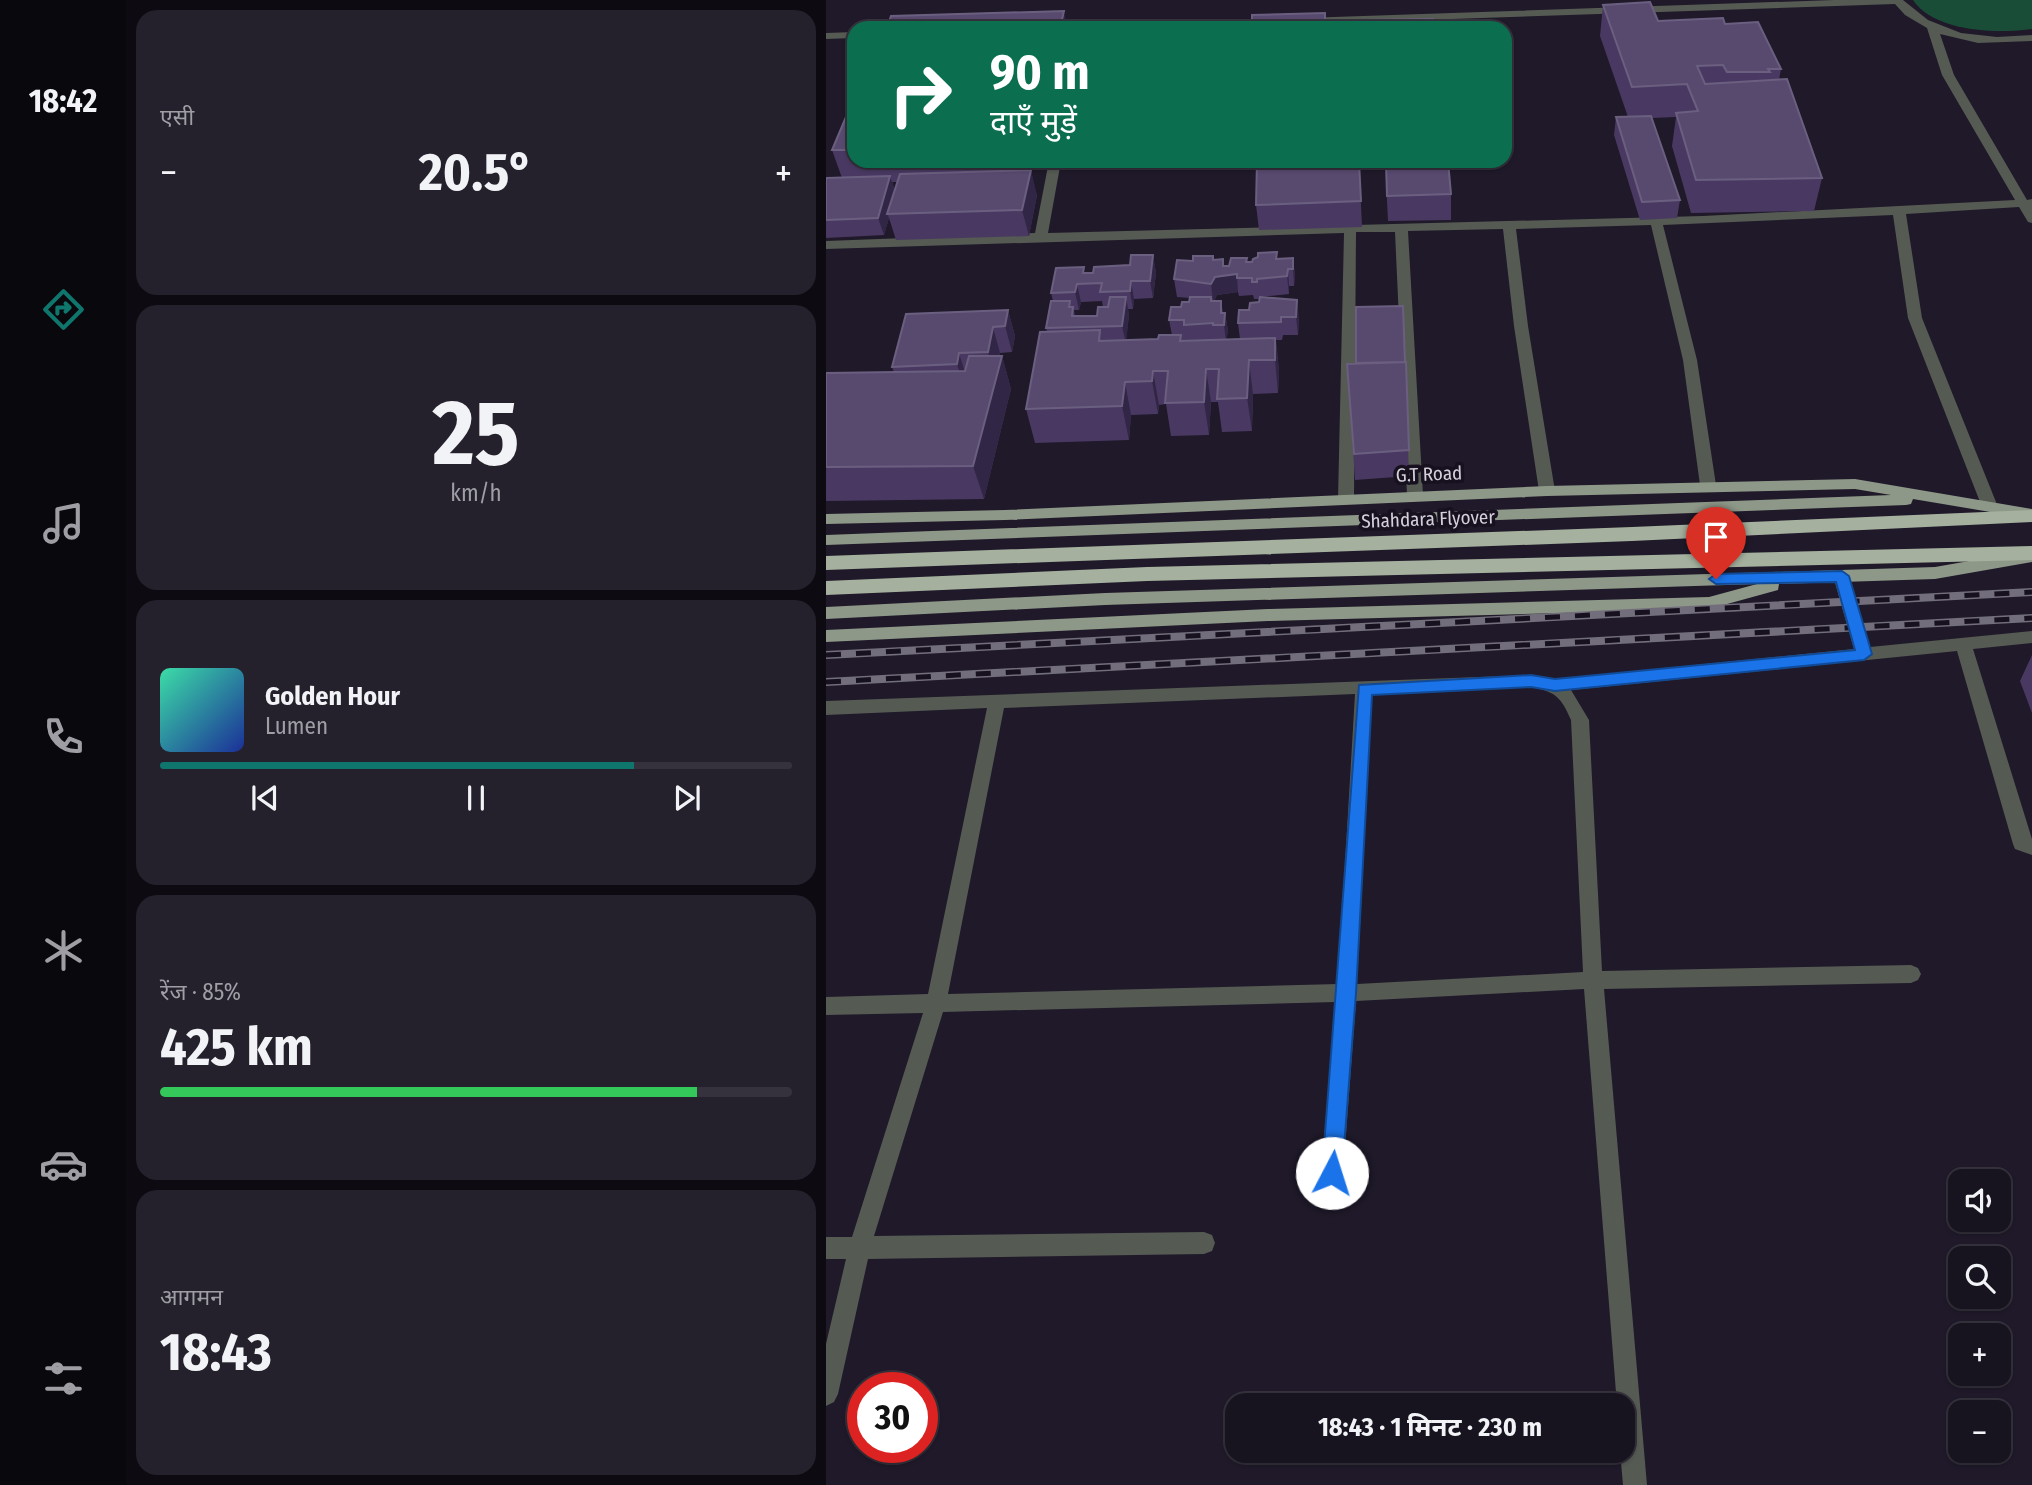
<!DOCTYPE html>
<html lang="hi">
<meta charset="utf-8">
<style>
:root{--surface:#17131f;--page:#24202c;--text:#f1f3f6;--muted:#9e9ea4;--line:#36323d;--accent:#0f766e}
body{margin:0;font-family:"Fira Sans Condensed","Noto Sans Devanagari",sans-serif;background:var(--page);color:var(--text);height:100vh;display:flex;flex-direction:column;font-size:26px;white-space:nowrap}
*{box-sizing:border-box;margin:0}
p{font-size:23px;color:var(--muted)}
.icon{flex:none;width:38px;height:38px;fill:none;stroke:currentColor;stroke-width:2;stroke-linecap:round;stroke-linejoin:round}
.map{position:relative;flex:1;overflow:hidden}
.side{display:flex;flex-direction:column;gap:10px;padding:10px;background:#0d0a11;width:700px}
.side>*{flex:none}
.guide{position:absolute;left:21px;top:21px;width:665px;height:147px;border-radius:21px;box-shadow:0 2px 5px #0004,0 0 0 2px var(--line);background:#0b6e4f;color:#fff;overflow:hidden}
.fabs{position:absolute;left:1122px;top:1169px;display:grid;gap:14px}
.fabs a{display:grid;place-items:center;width:63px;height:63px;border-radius:14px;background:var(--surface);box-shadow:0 2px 5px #0004,0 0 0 2px var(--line);font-size:35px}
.speed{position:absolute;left:21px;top:1372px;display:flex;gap:14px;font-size:35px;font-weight:700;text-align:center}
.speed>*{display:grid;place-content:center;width:91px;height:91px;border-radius:50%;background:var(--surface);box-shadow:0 2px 5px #0004,0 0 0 2px var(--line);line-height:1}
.speed .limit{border:10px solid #d22;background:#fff;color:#111}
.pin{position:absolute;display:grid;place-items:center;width:60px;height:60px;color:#fff;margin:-72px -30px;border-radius:50% 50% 50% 0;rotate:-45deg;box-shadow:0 0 7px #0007}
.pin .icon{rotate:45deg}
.me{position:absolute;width:77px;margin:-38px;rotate:5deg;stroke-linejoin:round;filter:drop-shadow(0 0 5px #0008)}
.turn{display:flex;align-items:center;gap:24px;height:147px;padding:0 28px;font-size:32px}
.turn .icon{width:91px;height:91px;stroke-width:2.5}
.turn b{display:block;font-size:49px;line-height:60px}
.big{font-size:52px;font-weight:700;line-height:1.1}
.side .tile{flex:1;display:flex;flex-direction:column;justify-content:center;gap:10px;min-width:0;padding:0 24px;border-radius:21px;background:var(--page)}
.side .dial{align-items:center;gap:0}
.dial b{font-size:91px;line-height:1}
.song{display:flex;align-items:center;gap:21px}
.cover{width:84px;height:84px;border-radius:10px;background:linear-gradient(135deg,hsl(160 70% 55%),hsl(230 70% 35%))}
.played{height:7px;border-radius:4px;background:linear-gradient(90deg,var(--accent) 75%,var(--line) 75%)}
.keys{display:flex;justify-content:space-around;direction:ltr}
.heat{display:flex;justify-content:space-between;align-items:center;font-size:38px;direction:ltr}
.charge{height:10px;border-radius:5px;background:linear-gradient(90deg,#34c759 85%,var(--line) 0)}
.trip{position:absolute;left:399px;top:1393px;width:410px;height:70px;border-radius:21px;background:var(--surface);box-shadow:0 2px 5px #0004,0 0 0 2px var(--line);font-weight:700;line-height:70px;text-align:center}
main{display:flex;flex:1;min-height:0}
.tab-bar{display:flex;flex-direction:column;width:126px;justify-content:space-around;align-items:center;background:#09080c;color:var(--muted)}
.tab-bar .icon{width:49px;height:49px}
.tab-bar .active{color:var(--accent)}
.tab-bar b{font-size:32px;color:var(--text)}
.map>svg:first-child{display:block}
.green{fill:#1a4d37}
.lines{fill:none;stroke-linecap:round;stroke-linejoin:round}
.minor{fill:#555a53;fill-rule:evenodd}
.major{fill:#8e9888;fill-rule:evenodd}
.highway{fill:#a5b19e;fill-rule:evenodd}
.rail-casing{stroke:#736e7b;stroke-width:8}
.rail{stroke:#16101f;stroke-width:5;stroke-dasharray:15;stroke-linecap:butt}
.wall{fill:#493962;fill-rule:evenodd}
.shaded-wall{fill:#322646}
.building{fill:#584a6f;stroke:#6b5f80;stroke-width:2}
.route{fill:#1a73e8;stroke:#114b97;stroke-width:2}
.labels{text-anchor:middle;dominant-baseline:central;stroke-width:7;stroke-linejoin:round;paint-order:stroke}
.street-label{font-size:19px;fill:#d3d0da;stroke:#16101f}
</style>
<main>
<nav class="tab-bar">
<b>18:42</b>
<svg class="icon active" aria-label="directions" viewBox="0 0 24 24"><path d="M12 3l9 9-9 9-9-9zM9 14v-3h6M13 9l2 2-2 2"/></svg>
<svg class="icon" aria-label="music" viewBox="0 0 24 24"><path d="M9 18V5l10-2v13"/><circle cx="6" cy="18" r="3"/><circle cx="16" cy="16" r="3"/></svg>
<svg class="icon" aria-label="phone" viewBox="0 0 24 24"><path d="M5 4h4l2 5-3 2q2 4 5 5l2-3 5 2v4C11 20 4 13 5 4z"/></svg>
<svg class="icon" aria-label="climate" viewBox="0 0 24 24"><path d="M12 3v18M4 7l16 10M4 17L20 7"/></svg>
<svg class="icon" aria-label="car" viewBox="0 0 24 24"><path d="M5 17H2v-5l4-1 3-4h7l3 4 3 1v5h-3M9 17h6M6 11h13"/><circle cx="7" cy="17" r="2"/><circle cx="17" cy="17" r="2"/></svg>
<svg class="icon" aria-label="filters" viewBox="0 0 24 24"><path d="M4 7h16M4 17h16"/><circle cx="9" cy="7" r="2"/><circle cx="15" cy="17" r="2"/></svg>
</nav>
<section class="side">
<div class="tile"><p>एसी</p>
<div class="heat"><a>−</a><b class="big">20.5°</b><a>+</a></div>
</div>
<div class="tile dial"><b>25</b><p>km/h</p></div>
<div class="tile">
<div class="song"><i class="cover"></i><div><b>Golden Hour</b><p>Lumen</p></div></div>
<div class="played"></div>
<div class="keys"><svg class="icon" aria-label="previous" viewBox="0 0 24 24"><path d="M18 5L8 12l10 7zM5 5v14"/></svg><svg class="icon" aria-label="pause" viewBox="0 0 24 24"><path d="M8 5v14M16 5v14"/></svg><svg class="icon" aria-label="next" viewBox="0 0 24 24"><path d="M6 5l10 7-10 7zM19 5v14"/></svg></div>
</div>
<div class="tile"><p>रेंज · 85%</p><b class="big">425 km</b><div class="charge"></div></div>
<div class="tile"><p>आगमन</p><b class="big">18:43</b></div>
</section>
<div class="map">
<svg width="1206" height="1485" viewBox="0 0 1206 1485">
<rect width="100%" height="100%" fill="#1f1929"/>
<path class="green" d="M1087,0H1206V29C1172,34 1108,32 1087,0Z"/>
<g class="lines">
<path class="minor" d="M1008,0H1077L1102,20L1135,33L1171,37L1206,35V41L1152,43L1114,34L1128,75L1201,200L1206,199V223L1202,222L1193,207L1080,214L1096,318L1172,507L1169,511L1164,512L1156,507L1082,318L1067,215L837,225L871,360L890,485L882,490L874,485L857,360L825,225L690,229L702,326L729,491L721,496L713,491L688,326L677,229L582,231L597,495L589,500L581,495L569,232H530L528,499L520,504L512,499L518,233L0,249V241L209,233L223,161H235L222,233L877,216L1189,200L1116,75L1101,28L1079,15L1069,4L478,24L473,21L478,18Z
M454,20L455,22L450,25L252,28L257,25Z
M28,32V38L0,39V33Z
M1015,570L1023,576L1044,647L1206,631V643L1147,649L1206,839V855L1189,849L1187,844L1131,651L745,690L763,720L776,971L1085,965L1092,968L1095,974L1092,980L1085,983L778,989L821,1485H797L794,1451H796V1405H791L758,989L530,1001L517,1173L514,1180L506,1183L498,1180L495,1173L510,1002L117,1012L48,1236L378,1232L386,1235L389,1243L386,1251L378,1254L42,1259L12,1394L8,1402L0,1406V1344L20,1259H0V1237H26L97,1013L0,1015V997L102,994L161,708L0,715V701L705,675L729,679L1028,649L1007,576ZM705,687C730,692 735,697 745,720L757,972L531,984L546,694ZM529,694L512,984L122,994L178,708Z"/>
<path class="major" d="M1029,479L1206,509V519L1087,499L1085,504L1080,505L0,545V535L1065,495L1029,489L721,496L179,520L0,524V514L179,510L721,486Z
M1206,550V562L1109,579L953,584L952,590L883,609L442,621L0,642V630L442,609L883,597L931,584L279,605L0,619V607L279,593L1109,567Z"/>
<path class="highway" d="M1206,510V522L806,541L0,570V556L806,527Z
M1206,546V560L321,581L0,595V581L321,567Z"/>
<defs>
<path id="rail" d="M0,655L1206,592
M0,682L1206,618"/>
</defs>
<use href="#rail" class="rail-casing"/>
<use href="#rail" class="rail"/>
</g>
<path class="wall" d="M777,5L832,21L899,24L955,69L953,80L996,178L988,211L865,213L846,146L850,117L826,118L854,200L851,218L814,220L788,135L790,117H802L774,36Z
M28,98V161H202L199,170L211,195L203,236L70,240L63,218L58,235L0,238V178H16L6,150ZM66,182H71L69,190Z
M533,161L536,227L433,230L430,205Z
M559,161L625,194V220L562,221Z
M451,252V259L467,258L469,276L468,286H463V294L433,297V299H428L427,295L413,296L412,292L391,295L388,301H395L397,313H399L402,331L400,339H414L412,323L423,310L424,303L473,318L472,335H457L456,340H450L453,371L452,393L427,394L426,431L396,432L392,402H385L383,435L345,436L340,404L333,405L332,414L305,415L303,440L209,443L200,409L221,331L220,328L227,301L225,293L267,273L304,265L327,255L330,273L327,298L308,299L307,309H302L303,315L300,340L332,339L346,335L343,320L355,307L363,302L364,298L351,297L348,279L367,261L387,256L388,260L397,266H403L421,258V262H426ZM276,301L277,307L271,316H249L248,310H253L255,302Z
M182,310L189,336L186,352L174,353V356H176L185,389L158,499L0,501V374L68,372L66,367Z
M579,362L583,476L529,480L521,364Z
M1206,655V713L1194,681Z"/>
<path class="shaded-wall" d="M238,11L241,28H234Z
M192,161H202L197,180Z
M205,170L211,195L203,236L196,210Z
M64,176L70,194L61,214L63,218L58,235L52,218Z
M327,255L330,273L327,298L324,281Z
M387,256L390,274L397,259L399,276L411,274L412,292L391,295L387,302L385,284Z
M467,258L469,276L468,286L467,269Z
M462,269L463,286V294L461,276Z
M305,281L308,299L307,309L304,291Z
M251,284L255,302L253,310L249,292Z
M300,297L303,315L300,344L296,326Z
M471,300L473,318L472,335L470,317Z
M182,310L189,336L186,352L179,326Z
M399,313L402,331L400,343L398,325Z
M167,327L174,353L169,378L162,352Z
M449,338L453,371L452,393L449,360Z
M133,353L141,379L139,390L131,364Z
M176,356L185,389L158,499L147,466Z
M423,360L427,394L426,431L421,398Z
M380,369L385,402L383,435L378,402Z
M327,371L333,405L332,414L326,381Z
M299,382L305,415L303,440L296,406Z"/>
<path class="building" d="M824,2L832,21L897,18L899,24L932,22L955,69H942L944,72H901L897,65L871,66L879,84L961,79L996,178L870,180L850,113L872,111L861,84L806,87L777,5Z
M238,11L234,28H61L65,16Z
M499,13V28H426V15Z
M607,19L608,28H538L537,20Z
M28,98V150H6Z
M825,116L854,200L816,202L790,117Z
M431,161H533L535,201L430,205Z
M560,161H622L625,194L561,196Z
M205,170L196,210L61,214L74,174Z
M64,176L52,218L0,220V178Z
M451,252L450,259L467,258V269H462L461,276L431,279V282H426V278H411V274L389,277L385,284L348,279L351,260L367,261V256H387V260L397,259V266H403L405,258H421L420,262H426L427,259L432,257V253Z
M305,255H327L324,281H305L304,291L274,292L276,283L251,284L249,292L225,293L230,268L258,267L257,273H267L268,267L304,265Z
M284,297H300L296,326L220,328L225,301H244L243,307H247L246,316H271L272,307H282Z
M364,297H385V301H395V313H399L398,325H387V323L358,325V320H343L345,307H355L356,302H363Z
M434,297L471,300L470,317H455V322L412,323L413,310H423L424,303L433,302Z
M577,306L579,362L530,363V307Z
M182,310L179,326L167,327L162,352L133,353L131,364L66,367L80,314Z
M274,330L273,341L332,339L333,335H355L354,341L449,338V360H423L421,398L391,399L393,369H380L378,402L339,403L342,371H327L326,381L299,382L296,406L200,409L214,332Z
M143,356H176L147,466L0,467V373L139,371Z
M580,362L583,450L528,454L521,364Z"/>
<path class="route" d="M1016,571L1023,576L1046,654L1038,660L729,691L705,687L546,695L530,993L516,1173L513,1180L506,1183L499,1180L496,1173L533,685L705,675L729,679L1029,650L1010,582L890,584L883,579L890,574Z"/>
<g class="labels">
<g class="street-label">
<text transform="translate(603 474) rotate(-2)">G.T Road</text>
<text transform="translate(602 519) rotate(-2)">Shahdara Flyover</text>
</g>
</g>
</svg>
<div class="fabs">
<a><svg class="icon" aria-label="sound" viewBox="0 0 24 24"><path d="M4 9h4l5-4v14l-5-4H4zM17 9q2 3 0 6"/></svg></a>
<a><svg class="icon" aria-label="search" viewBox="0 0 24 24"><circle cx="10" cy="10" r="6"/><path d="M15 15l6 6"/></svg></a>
<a>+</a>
<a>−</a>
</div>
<div class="speed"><div class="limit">30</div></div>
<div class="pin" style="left:890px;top:579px;background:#d93025"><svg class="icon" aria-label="arrive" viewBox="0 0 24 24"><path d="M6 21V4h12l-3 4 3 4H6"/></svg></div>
<svg class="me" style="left:506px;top:1173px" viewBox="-20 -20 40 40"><circle r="19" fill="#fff"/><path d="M0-13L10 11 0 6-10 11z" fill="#1a73e8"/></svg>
<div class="trip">18:43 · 1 मिनट · 230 m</div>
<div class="guide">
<div class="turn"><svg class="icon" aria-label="right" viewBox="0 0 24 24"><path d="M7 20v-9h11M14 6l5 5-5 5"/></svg><div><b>90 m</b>दाएँ मुड़ें</div></div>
</div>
</div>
</main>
